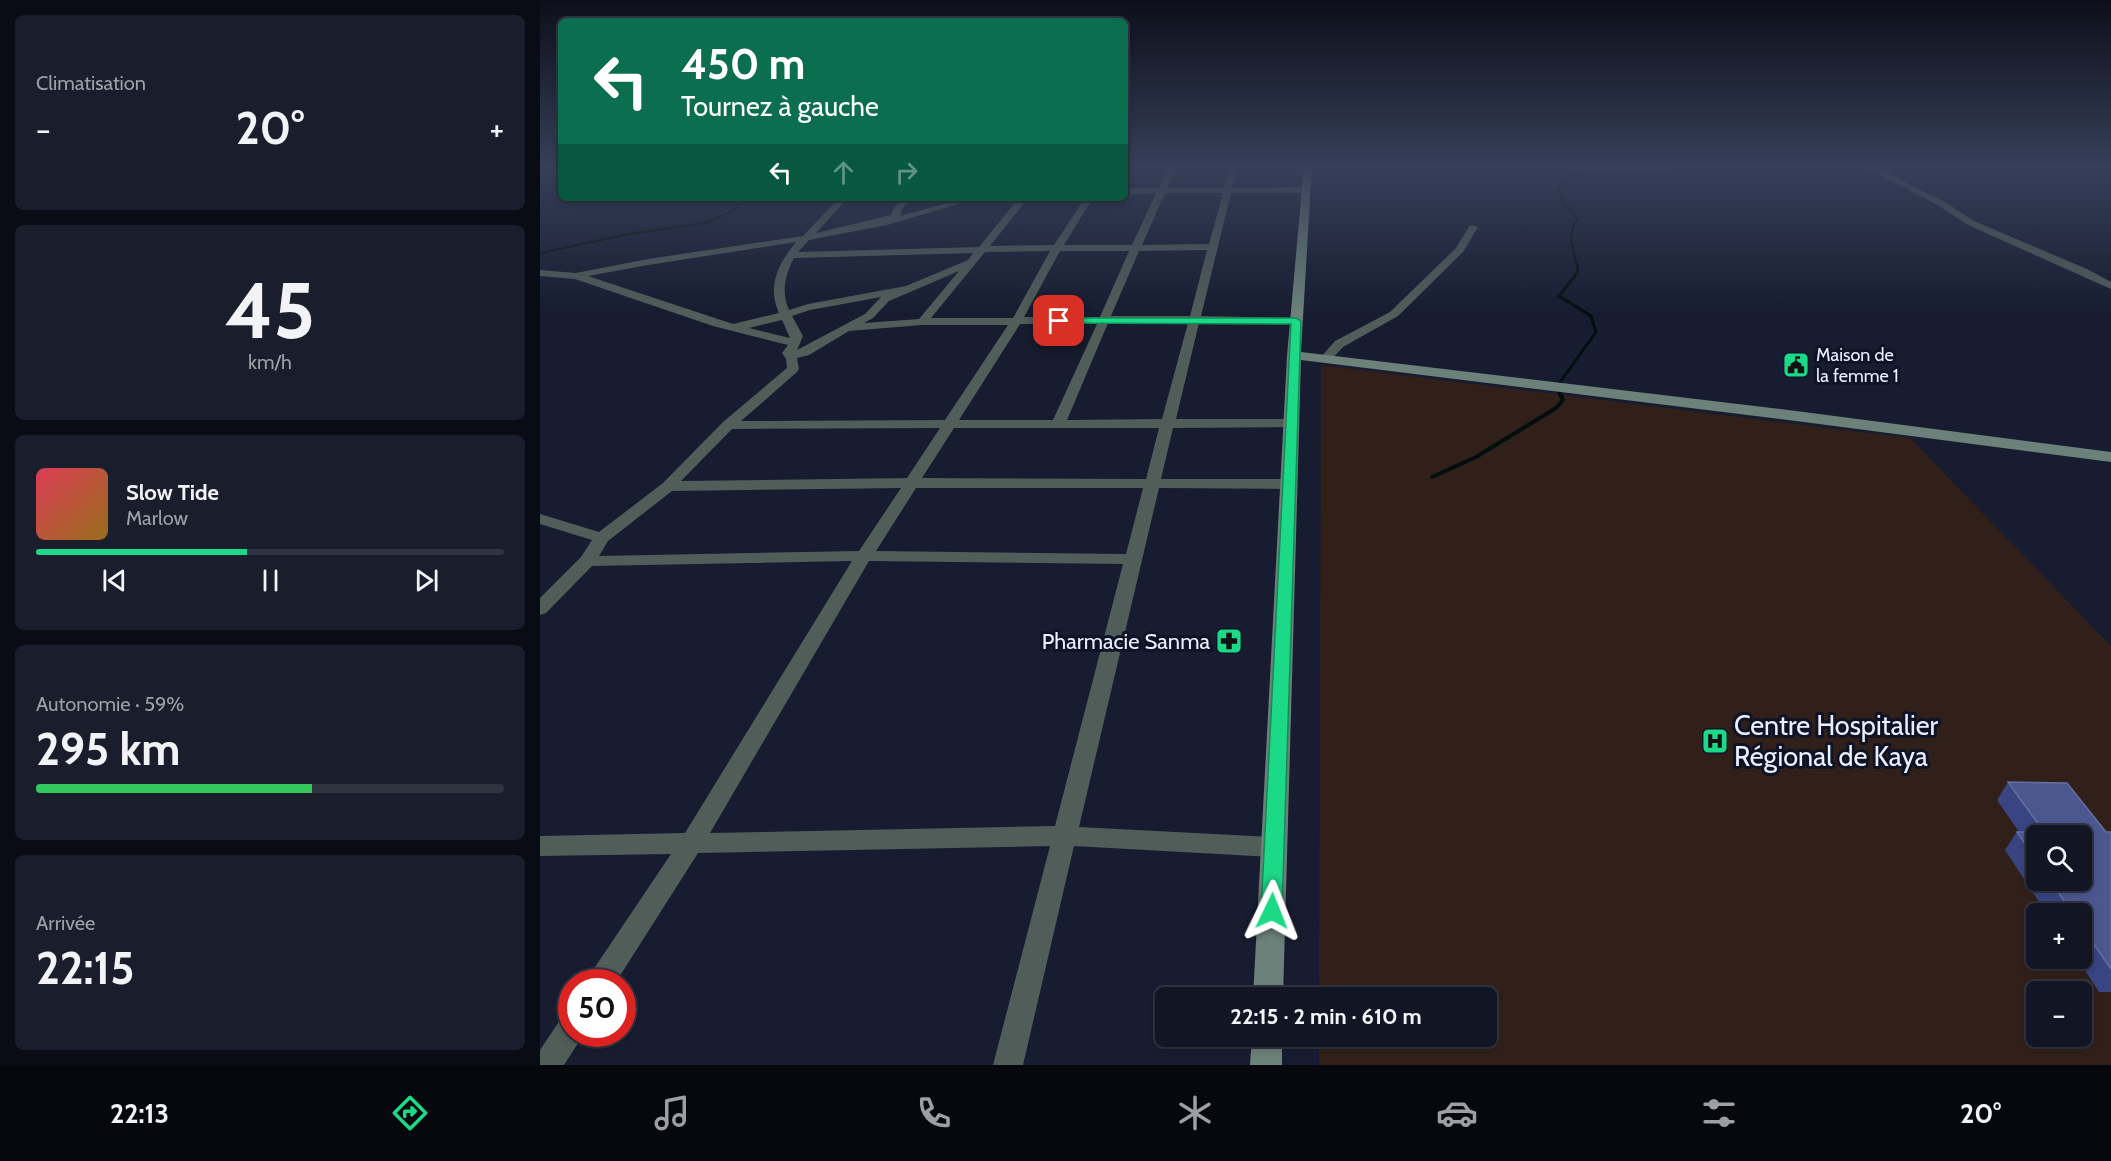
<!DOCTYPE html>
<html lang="fr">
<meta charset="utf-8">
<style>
:root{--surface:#111524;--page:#1a1e2c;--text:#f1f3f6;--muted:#9c9fa6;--line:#303441;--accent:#1cd988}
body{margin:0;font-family:Cabin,sans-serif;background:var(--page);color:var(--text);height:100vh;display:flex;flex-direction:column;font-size:22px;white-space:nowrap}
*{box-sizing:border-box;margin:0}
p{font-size:20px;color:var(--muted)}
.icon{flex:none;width:33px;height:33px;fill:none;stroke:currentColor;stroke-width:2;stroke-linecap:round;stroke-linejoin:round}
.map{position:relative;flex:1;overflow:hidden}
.details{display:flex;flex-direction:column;gap:15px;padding:15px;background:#090c14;width:540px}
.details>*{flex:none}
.guide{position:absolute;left:18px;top:18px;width:570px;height:183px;border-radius:9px;box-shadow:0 3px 9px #0003,0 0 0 2px var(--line);background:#0b6e4f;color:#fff;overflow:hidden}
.tools{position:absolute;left:1486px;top:825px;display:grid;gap:12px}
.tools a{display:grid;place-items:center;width:66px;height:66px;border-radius:9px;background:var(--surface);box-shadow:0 3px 9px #0003,0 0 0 2px var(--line);font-size:30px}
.speed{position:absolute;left:18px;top:969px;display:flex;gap:12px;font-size:30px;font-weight:700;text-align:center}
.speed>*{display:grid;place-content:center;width:78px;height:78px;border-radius:50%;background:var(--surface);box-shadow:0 3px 9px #0003,0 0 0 2px var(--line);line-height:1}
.speed .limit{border:9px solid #d22;background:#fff;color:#111}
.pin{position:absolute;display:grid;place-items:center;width:51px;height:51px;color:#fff;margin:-26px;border-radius:12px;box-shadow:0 3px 9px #0006}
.me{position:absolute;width:66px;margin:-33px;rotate:2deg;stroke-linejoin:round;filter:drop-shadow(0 0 4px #0008)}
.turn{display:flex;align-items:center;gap:21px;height:126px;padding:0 24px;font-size:27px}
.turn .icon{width:78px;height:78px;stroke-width:2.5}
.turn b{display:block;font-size:42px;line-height:51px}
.lanes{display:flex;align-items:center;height:57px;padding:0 24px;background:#0003;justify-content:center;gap:30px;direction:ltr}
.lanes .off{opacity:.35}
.big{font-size:45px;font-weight:800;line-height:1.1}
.details .card{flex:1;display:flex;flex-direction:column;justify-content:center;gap:9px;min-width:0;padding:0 21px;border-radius:9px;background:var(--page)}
.details .dial{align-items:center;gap:0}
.dial b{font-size:78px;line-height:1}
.song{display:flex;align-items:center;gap:18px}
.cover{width:72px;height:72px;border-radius:9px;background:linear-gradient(135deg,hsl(350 70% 55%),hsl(40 70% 35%))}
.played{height:6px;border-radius:3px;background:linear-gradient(90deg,var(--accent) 45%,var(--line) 45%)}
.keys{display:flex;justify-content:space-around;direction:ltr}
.heat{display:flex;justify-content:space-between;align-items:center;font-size:33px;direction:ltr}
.charge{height:9px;border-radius:4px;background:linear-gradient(90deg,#34c759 59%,var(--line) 0)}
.trip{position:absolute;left:615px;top:987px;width:342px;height:60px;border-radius:9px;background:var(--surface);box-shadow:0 3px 9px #0003,0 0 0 2px var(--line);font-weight:800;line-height:60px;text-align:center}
.dock{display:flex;height:96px;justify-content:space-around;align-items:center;background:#07080e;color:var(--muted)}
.dock .icon{width:42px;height:42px}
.dock .active{color:var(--accent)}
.dock b{font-size:27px;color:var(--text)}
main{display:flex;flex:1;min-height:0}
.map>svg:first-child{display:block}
.medical{fill:#312019;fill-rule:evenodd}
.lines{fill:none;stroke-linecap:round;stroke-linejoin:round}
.stream-far2{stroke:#020e0e;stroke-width:2}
.stream-far1{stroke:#020e0e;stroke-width:3}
.stream{stroke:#020e0e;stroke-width:4}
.street{fill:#505d58;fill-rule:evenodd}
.secondary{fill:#6c8179;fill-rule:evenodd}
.wall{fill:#384582;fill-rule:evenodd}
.building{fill:#4c5790;stroke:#656fa1;stroke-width:1.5}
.route{fill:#1cd988;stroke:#128d58;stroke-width:1.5}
.labels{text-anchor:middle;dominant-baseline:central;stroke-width:6;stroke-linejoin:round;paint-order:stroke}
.far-poi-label{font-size:18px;fill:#ebeffe;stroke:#0e1326;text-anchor:start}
.poi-label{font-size:22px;fill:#ebeffe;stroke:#0e1326;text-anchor:end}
.near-poi-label{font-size:27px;fill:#ebeffe;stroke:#0e1326;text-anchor:start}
</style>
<main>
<section class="details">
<div class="card"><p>Climatisation</p>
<div class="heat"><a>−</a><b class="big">20°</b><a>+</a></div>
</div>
<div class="card dial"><b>45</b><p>km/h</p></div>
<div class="card">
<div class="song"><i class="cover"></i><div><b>Slow Tide</b><p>Marlow</p></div></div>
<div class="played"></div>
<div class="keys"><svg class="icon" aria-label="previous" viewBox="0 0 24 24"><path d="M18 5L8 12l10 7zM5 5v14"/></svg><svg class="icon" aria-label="pause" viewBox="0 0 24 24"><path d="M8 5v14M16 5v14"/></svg><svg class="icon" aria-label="next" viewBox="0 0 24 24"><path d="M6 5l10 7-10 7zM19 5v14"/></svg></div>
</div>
<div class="card"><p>Autonomie · 59%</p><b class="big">295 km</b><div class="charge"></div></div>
<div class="card"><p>Arrivée</p><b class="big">22:15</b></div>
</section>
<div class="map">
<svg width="1571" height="1065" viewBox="0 0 1571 1065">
<rect width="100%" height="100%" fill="#171c30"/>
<path class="medical" d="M781,365L1370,438L1571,646V1065H779V1037L946,1036V998L779,997ZM1497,836H1542V880H1497ZM1497,914H1542V958H1497ZM1497,992H1542V1036H1497Z"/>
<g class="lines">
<path class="stream-far2" d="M1036,165L1019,187L1024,205L1031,209L1037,220C1026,237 1033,247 1037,266
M0,253L89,234L165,223L193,211L202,200L208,198"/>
<path class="stream-far1" d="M1020,395L1017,389L1018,385L1056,332L1051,316L1019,296L1038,272L1037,264"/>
<path class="stream" d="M892,477L936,457L1016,408L1023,400L1020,394"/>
<path class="street" d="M630,165H638L627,188H684L690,165H698L692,188L766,187L770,190L766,193H691L661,316L756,318L762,321L756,324L659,323L636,419H751L758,423L751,427L633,428L621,479H749L757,484L749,489L619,488L539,827L734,837L742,840L746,847L742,854L734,857L534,846L483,1065H453L510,846L158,853L76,982H48L51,973L131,854L0,856V836L145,833L312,561L52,566L6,613L0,615V598L41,557L52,540L0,524V514L59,532L123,483L183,422L247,368L246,359L242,353L248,345L173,326L35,279L0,276V270L36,273L108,259L263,236L299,198H308L276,233L351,215L354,208L361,200L359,198L371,200L362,209L360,216L425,198H439L347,225L269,240L258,252L439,247L479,198H488L450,246L514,245L545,198H553L524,245H592L616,193L585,194V188H619ZM625,193H683L669,244L602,245ZM256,242C238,264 227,286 239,313L193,324L48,276L108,265ZM667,250L650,316H571L599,251ZM510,251L473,318H391L445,252ZM589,251L560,317H484L520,251ZM433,253L428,260L366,286L268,304L249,310C241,292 245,275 254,258ZM419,271L379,319L324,323L333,318L349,301ZM341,297L325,314L257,350L263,336L252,316L270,310ZM242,320L250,338L209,328ZM568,323H648L622,419L527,420ZM480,324H557L513,420H419ZM382,325H468L405,420L201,421L257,372L259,369L257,358L269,355L309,331ZM400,428L367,478L141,481L192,429ZM414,428H619L606,479L382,478ZM361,488L319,551L59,556L68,541L132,491ZM376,488H603L586,554L336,551ZM329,561L583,564L515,826L170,833Z
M1037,165L1082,168L1150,165L1146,167C1126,169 1049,179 1037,165Z
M1321,165H1332L1351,173L1373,187L1402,200L1434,221L1547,269L1571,282V289L1428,225L1396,204Z
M930,225L938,227L923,252L858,316L803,347L790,361H782L780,358L795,341L850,312L916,248Z
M32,1013V1034H43L42,1037L24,1065H0V1050L22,1017Z"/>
<path class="secondary" d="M764,165H772L761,352L1256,411L1571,452V462L1256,421L761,360L743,998H713L747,356Z
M712,1036H742V1065H710Z"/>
</g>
<path class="wall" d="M1468,782L1566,832H1571V992H1559L1537,958H1542V914H1507L1465,850L1477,832H1479L1457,800ZM1497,836L1542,880H1497Z"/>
<path class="building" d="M1468,782L1527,783L1566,832H1571V969L1542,927V914H1533L1510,880H1542V836H1497V862L1477,832H1504Z"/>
<linearGradient id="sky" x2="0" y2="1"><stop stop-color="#0d0f1a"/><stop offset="0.53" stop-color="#364059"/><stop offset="1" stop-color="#364059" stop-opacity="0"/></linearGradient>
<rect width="1571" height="314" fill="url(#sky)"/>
<path class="route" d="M756,318L761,321L742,911L739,918L732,921L724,918L721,911L751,324L519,323L515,321L519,318Z"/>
<defs>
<symbol id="civic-square" viewBox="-11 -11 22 22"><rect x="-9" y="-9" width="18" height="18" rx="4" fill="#1cd988" stroke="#0e1326"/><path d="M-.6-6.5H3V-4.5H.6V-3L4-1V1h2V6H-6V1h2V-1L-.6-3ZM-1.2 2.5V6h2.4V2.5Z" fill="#111"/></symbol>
<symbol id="pharmacy-square" viewBox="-11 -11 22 22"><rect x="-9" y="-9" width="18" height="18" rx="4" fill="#1cd988" stroke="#0e1326"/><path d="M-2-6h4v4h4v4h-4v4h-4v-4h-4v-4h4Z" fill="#111"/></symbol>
<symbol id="hospital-square" viewBox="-11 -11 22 22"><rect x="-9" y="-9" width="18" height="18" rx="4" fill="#1cd988" stroke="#0e1326"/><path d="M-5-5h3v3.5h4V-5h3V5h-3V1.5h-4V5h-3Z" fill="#111"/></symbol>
</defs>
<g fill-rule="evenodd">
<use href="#civic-square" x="1241" y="350" width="30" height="30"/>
<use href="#pharmacy-square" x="674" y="626" width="30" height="30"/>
<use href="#hospital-square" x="1160" y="726" width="30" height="30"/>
</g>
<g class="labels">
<g class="far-poi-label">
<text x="1276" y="355">Maison de<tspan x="1276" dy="21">la femme 1</tspan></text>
</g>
<g class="poi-label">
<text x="670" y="641">Pharmacie Sanma</text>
</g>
<g class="near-poi-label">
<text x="1194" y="725">Centre Hospitalier<tspan x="1194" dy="31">Régional de Kaya</tspan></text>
</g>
</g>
</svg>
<div class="tools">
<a><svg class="icon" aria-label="search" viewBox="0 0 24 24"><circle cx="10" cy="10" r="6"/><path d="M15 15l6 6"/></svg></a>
<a>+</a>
<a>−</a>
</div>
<div class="speed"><div class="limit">50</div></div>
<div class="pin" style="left:519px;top:321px;background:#d93025"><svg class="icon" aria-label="arrive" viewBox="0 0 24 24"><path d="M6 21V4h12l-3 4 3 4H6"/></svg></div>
<svg class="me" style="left:732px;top:911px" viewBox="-20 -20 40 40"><path d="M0-17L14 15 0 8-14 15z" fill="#1cd988" stroke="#fff" stroke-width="4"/></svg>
<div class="trip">22:15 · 2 min · 610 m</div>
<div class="guide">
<div class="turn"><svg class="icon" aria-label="left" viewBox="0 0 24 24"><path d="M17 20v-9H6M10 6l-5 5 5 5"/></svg><div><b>450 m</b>Tournez à gauche</div></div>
<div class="lanes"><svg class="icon" aria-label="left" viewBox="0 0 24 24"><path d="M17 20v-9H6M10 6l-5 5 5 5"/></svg><svg class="icon off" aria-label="ahead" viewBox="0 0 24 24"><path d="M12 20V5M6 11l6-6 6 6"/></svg><svg class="icon off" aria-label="right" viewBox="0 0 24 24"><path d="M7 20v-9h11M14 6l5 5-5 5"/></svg></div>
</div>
</div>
</main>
<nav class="dock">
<b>22:13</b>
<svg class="icon active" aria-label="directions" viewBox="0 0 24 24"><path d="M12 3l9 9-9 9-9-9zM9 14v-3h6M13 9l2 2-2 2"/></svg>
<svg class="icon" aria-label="music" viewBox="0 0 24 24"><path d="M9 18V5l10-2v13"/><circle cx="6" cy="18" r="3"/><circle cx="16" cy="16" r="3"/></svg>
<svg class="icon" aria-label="phone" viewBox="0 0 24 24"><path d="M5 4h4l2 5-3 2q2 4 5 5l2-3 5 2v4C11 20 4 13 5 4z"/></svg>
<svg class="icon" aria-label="climate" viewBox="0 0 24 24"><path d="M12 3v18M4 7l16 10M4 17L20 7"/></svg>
<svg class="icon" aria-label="car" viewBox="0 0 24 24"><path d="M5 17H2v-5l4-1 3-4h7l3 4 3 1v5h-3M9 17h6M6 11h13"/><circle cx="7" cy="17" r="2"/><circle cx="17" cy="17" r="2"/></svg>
<svg class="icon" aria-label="filters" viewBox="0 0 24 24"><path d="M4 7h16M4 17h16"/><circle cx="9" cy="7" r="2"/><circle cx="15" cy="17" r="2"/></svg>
<b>20°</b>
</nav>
